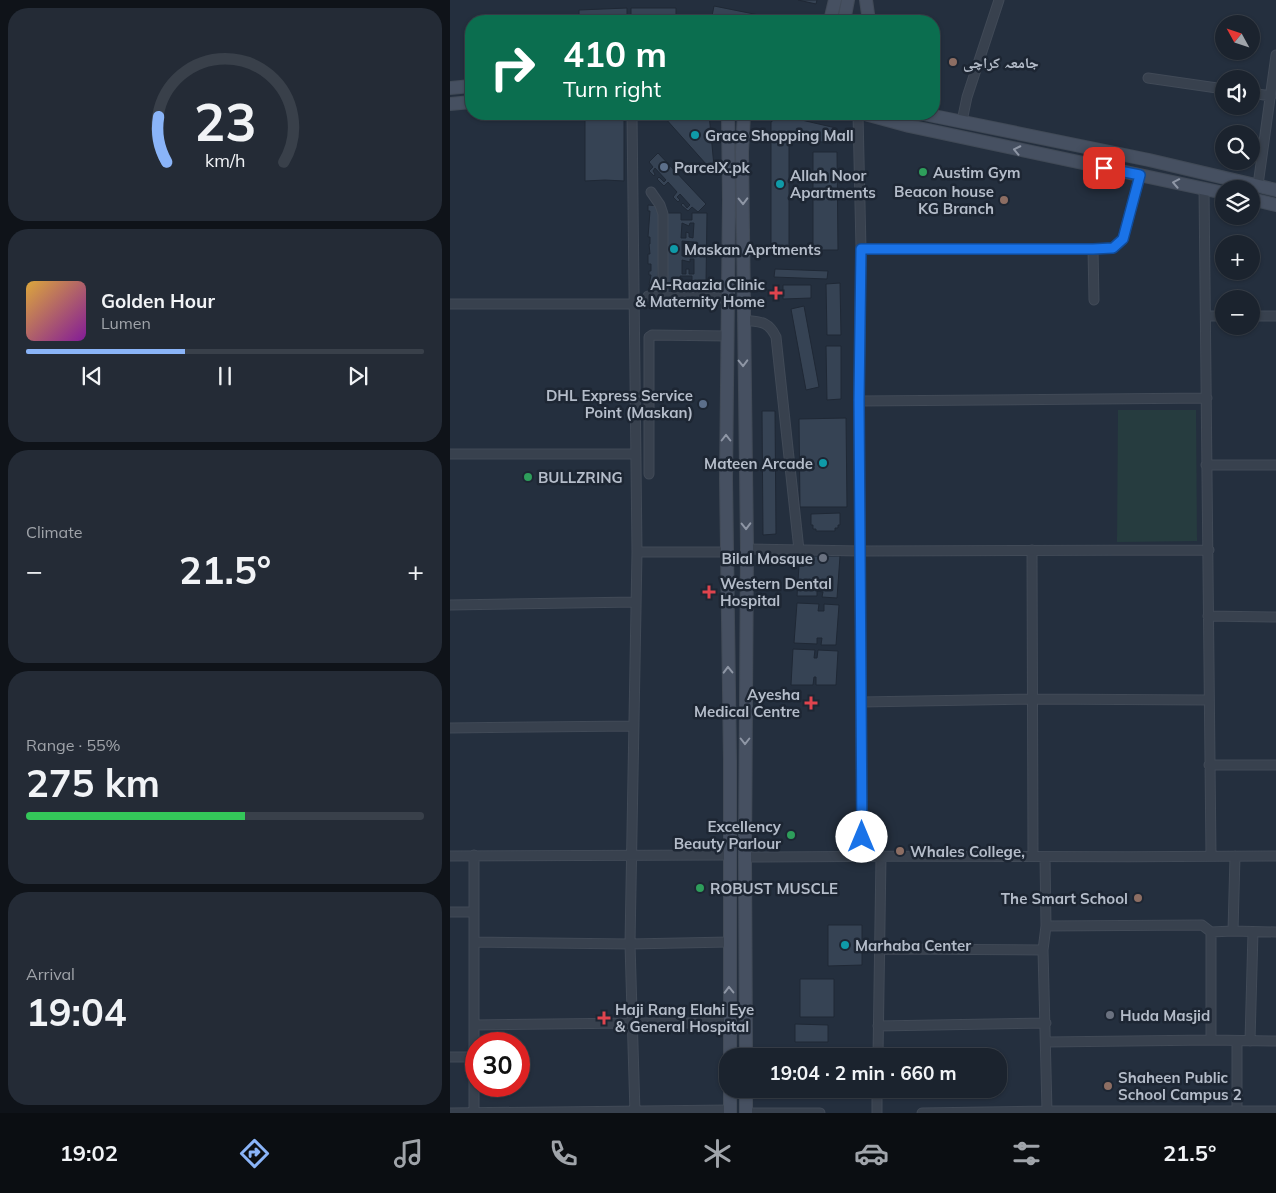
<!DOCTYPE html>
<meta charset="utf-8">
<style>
:root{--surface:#1b232e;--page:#242b36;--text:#f1f3f6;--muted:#a0a4aa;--line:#39404a;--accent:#8ab4f8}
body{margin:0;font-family:Mulish,"Noto Naskh Arabic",sans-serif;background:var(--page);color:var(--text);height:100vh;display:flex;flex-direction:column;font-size:19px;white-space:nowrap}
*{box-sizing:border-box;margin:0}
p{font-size:16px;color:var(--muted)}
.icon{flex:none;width:28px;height:28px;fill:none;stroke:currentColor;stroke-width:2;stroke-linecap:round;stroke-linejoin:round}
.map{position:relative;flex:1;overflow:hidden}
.details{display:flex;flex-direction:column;gap:8px;padding:8px;background:#0f1319;width:450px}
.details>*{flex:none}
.guide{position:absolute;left:15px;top:15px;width:475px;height:105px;border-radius:20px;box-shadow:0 1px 4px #0004,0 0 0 1px var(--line);background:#0b6e4f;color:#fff;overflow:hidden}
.needle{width:32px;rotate:310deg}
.fabs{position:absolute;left:765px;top:15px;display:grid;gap:10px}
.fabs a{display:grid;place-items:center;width:45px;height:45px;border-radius:50%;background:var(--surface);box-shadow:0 1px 4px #0004,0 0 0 1px var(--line);font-size:25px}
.speed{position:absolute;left:15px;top:1032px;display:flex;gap:10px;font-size:25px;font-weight:700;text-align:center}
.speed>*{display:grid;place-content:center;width:65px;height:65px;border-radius:50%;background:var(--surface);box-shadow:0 1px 4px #0004,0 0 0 1px var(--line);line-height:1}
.speed .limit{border:8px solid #d22;background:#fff;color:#111}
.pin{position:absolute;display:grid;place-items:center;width:42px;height:42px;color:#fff;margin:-21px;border-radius:10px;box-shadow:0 2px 8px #0006}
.me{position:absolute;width:55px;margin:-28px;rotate:0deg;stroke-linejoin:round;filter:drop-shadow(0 0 4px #0008)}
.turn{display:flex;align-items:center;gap:18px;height:105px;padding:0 15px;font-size:22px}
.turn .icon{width:65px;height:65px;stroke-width:2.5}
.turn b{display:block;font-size:35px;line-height:42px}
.big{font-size:38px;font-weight:700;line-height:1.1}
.details .card{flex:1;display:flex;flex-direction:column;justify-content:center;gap:8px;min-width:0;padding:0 18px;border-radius:20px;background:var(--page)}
.details .dial{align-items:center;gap:0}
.dial svg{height:130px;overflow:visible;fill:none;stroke:var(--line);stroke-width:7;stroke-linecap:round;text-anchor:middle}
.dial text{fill:var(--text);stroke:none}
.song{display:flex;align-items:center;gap:15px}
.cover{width:60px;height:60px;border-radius:8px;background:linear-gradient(135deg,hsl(40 70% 55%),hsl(290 70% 35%))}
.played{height:5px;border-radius:2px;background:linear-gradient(90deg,var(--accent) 40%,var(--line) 40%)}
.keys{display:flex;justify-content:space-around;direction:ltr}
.heat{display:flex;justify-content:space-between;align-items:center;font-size:28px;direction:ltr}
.charge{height:8px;border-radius:4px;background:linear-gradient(90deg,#34c759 55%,var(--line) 0)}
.trip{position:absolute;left:269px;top:1048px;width:288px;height:50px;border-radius:20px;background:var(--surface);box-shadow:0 1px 4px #0004,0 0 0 1px var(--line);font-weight:700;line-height:50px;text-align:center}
.tabs{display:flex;height:80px;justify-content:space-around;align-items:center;background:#0b0e12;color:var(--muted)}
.tabs .icon{width:35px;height:35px}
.tabs .selected{color:var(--accent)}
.tabs b{font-size:22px;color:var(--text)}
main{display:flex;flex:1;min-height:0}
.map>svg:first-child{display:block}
.green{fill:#263c3f}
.building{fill:#364354;stroke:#1f2835;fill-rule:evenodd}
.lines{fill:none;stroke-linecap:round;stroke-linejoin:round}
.minor-casing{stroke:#414a57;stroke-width:11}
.secondary-casing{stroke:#414a57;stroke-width:14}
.minor{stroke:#38414e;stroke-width:9}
.secondary{stroke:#465061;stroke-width:12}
.oneway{stroke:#8e96a5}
.route-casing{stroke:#114b97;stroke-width:12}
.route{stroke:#1a73e8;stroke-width:9}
.education-dot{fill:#8d6e63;stroke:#1d2633;stroke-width:2}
.culture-dot{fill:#0f9aa8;stroke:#1d2633;stroke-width:2}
.service-dot{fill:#5c6f8a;stroke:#1d2633;stroke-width:2}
.leisure-dot{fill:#2e9e5b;stroke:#1d2633;stroke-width:2}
.health-dot{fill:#e0444e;stroke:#1d2633;stroke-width:2}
.worship-dot{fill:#6b7280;stroke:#1d2633;stroke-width:2}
.labels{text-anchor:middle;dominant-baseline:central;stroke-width:5;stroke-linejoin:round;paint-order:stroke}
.poi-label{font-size:15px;font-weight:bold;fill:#b4bcc9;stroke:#1d2633;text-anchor:start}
</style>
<main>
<section class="details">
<div class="card dial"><svg viewBox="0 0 100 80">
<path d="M14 69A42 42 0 1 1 86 69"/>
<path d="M14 69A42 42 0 0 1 9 41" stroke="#8ab4f8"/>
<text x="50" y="56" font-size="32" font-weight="700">23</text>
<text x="50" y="72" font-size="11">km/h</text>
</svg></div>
<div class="card">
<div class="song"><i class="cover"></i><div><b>Golden Hour</b><p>Lumen</p></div></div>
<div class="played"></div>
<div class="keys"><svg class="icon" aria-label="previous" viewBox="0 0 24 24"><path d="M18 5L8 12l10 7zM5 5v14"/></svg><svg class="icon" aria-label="pause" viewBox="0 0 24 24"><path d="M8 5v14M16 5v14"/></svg><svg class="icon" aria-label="next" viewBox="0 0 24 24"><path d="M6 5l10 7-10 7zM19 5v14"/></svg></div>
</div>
<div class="card"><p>Climate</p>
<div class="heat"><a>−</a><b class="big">21.5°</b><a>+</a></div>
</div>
<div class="card"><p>Range · 55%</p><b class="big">275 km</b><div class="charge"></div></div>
<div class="card"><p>Arrival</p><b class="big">19:04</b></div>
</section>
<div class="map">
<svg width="826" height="1113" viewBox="0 0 826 1113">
<rect width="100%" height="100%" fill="#242f3e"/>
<path class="green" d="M668,410H746L747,541L667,542Z"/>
<path class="building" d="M348,0H367L366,4Z
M264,6L309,15L307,21H261Z
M177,8V21H129V10Z
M181,8H226V21H181Z
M314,15L343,21H312Z
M135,114H174V181L155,180L135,181Z
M196,114H259L264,166L257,167L256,164L215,118L212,119V115Z
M330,115L386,128L383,144L339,136V252L321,251V122Z
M363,152H387L388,250H363Z
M208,153L256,204L248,212L242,207L238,211L231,205L233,203L237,208L240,205L230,194L227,197L230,200L228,202L223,197L227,192L218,182L214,186L207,179L209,177L214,182L216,180L205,168L203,171L205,174L204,176L199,171L203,167L199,162Z
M198,205L210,206L208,285H199L201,275H199V271H201V264H198V254H200L199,244H200V237H198L200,211H198Z
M216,213H231V220H242V213H257L256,284H242V276H230V284H216ZM232,223L239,226L240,223H244L243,238L239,237V233L236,232V238H231ZM232,241L244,242L243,257L232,256ZM240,259H244V274H239V269H236V274H232V260L240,262Z
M325,269L378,271L377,279L324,277Z
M390,283L391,335H377L376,284Z
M333,285H361V298L333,299Z
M354,306L369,387L356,390L341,309Z
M376,346H391V399L377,400Z
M312,411H325L326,534L313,535Z
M396,418L397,507H350L349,419Z
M390,513V525H388V528H385V531H366V529H363V525H361V514Z
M355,556H371L370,563L375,562V556H390L387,598L372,597L373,592L367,591V596H347L349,566H354Z
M347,603L369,604L368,611H374V604L389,605L386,645H371L372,638H367V644L344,643Z
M343,649L365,650L364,658H367L368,650L388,651L386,685H366V677H364L363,685H341Z
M378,925H412V965L378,966Z
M350,979H384V1017H350Z
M345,1024L378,1025V1042H345Z"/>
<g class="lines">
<defs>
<path id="minor" d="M698,78L774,89
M801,93L821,96
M182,114L187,552L180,944L185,1113
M408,114L411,249L409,401L412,856
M512,121L517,97L549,0
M808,185L826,55
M754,188L761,856
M201,192L210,205L213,214V296
M411,249H643L663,248L673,239L690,175
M643,249L644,300
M198,296L277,298
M0,304H185
M756,316H774
M801,316H826
M293,320C309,322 318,320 326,337L349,550
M409,401L757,398
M0,454H185
M756,465H826
M199,474V337L202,335L277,336
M297,549L411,551L759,550
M582,550L583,856
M187,552H276
M0,605L186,602
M758,616L826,617
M411,702L582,699L759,700
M0,728L184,726
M759,765H826
M24,855V1113
M0,856L279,855
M295,857C472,855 649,858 826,856
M595,857L596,926L593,950L597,1111
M0,912H24
M596,926L752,925L761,932L783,931L826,932
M783,931L785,856
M24,942L180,944L279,942
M429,949L593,950
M24,1025L182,1023H280
M428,1026L596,1023
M761,1040V932
M800,1041L803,932
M597,1042L761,1040L826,1041
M428,1056L431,856
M0,1057H23
M787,1111V1041
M0,1113L280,1110
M296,1113H370
M427,1113V1089
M472,1113L597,1111H826"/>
<path id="secondary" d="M416,0L419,21
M380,21L385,0
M394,21L398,0
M0,88L21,86
M0,104L21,102
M278,114L279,200L276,479L280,760V1056
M294,114L292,152L297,549L295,857L296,1056
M415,114L459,126L774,193
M474,114L699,160L826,190
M801,199L826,205
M296,1089V1113
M280,1113V1089"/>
</defs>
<use href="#minor" class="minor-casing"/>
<use href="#secondary" class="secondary-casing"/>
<use href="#minor" class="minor"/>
<use href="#secondary" class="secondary"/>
</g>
<defs><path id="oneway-chevron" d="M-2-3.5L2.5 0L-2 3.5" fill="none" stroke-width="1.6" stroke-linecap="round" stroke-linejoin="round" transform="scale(1.25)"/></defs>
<g class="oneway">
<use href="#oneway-chevron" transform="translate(567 150) rotate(-168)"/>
<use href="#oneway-chevron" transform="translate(726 183) rotate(-169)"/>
<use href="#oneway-chevron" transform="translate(293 201) rotate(89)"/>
<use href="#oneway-chevron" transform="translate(293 363) rotate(89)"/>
<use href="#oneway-chevron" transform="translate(276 438) rotate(-90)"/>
<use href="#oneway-chevron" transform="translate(296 526) rotate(89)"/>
<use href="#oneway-chevron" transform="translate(278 670) rotate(-91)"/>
<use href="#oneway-chevron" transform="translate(295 741) rotate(90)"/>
<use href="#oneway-chevron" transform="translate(279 990) rotate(-91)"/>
</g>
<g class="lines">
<defs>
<path id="route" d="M412,837L409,400L411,249H643L663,248L673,239L690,175L654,168"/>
</defs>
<use href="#route" class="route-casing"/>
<use href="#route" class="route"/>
</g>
<g class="education-dot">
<circle cx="503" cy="62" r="5"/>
<circle cx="554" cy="200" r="5"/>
<circle cx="450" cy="851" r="5"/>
<circle cx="688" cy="898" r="5"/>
<circle cx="658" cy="1086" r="5"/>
</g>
<g class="culture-dot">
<circle cx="245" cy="135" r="5"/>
<circle cx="330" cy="184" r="5"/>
<circle cx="224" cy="249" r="5"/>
<circle cx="373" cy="463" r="5"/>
<circle cx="395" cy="945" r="5"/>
</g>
<g class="service-dot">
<circle cx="214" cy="167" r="5"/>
<circle cx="253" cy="404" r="5"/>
</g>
<g class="leisure-dot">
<circle cx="473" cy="172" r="5"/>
<circle cx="78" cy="477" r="5"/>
<circle cx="341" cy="835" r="5"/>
<circle cx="250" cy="888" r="5"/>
</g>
<g class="health-dot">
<path d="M323.5 285.5h5v5h5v5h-5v5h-5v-5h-5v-5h5z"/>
<path d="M256.5 584.5h5v5h5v5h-5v5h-5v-5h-5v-5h5z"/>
<path d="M358.5 695.5h5v5h5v5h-5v5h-5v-5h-5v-5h5z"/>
<path d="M151.5 1010.5h5v5h5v5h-5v5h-5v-5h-5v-5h5z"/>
</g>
<g class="worship-dot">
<circle cx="373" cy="558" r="5"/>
<circle cx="660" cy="1015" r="5"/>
</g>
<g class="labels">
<g class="poi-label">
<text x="513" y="62">جامعہ کراچی</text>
<text x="255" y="135">Grace Shopping Mall</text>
<text x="224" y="167">ParcelX.pk</text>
<text x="483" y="172">Austim Gym</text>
<text x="340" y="175">Allah Noor<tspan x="340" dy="17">Apartments</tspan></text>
<text x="544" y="191" text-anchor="end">Beacon house<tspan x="544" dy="17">KG Branch</tspan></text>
<text x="234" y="249">Maskan Aprtments</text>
<text x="315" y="284" text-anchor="end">Al-Raazia Clinic<tspan x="315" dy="17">&amp; Maternity Home</tspan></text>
<text x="243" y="395" text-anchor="end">DHL Express Service<tspan x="243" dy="17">Point (Maskan)</tspan></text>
<text x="363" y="463" text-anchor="end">Mateen Arcade</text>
<text x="88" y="477">BULLZRING</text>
<text x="363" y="558" text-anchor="end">Bilal Mosque</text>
<text x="270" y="583">Western Dental<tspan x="270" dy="17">Hospital</tspan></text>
<text x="350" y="694" text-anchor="end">Ayesha<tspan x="350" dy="17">Medical Centre</tspan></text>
<text x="331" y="826" text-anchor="end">Excellency<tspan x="331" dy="17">Beauty Parlour</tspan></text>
<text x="460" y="851">Whales College,</text>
<text x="260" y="888">ROBUST MUSCLE</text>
<text x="678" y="898" text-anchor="end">The Smart School</text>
<text x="405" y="945">Marhaba Center</text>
<text x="165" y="1009">Haji Rang Elahi Eye<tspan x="165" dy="17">&amp; General Hospital</tspan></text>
<text x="670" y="1015">Huda Masjid</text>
<text x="668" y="1077">Shaheen Public<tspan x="668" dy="17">School Campus 2</tspan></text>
</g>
</g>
</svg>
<div class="fabs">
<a><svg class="needle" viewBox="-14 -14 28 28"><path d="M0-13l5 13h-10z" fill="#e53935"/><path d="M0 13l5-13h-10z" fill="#a0a4aa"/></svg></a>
<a><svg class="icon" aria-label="sound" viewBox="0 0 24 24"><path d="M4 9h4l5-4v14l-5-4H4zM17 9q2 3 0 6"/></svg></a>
<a><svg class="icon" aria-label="search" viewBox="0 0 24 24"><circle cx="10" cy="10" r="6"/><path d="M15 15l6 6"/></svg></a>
<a><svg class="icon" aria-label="layers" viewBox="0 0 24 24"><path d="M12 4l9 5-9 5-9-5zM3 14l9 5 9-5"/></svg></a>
<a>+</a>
<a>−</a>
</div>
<div class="speed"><div class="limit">30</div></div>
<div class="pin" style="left:654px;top:168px;background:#d93025"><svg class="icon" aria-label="arrive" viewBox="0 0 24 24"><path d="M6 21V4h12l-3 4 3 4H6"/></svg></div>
<svg class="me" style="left:412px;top:837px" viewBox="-20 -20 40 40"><circle r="19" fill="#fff"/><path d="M0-13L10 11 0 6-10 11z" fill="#1a73e8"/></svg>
<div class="trip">19:04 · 2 min · 660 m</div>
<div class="guide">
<div class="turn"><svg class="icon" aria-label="right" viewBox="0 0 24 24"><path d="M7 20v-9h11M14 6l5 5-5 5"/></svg><div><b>410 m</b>Turn right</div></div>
</div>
</div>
</main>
<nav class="tabs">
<b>19:02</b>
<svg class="icon selected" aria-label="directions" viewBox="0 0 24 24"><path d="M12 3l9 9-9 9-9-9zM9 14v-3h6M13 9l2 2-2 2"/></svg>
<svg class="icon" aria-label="music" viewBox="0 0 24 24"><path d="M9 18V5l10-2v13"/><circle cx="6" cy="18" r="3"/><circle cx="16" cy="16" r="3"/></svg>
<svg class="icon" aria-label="phone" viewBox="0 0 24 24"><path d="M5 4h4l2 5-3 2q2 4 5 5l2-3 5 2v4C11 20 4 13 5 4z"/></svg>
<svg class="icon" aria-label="climate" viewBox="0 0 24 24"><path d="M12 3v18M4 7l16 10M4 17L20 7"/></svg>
<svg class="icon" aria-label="car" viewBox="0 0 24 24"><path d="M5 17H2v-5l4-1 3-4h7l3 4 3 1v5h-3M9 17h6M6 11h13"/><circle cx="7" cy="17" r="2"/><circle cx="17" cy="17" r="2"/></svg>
<svg class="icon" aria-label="filters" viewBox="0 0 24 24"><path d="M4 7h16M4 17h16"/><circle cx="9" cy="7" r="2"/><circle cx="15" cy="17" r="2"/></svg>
<b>21.5°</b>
</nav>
